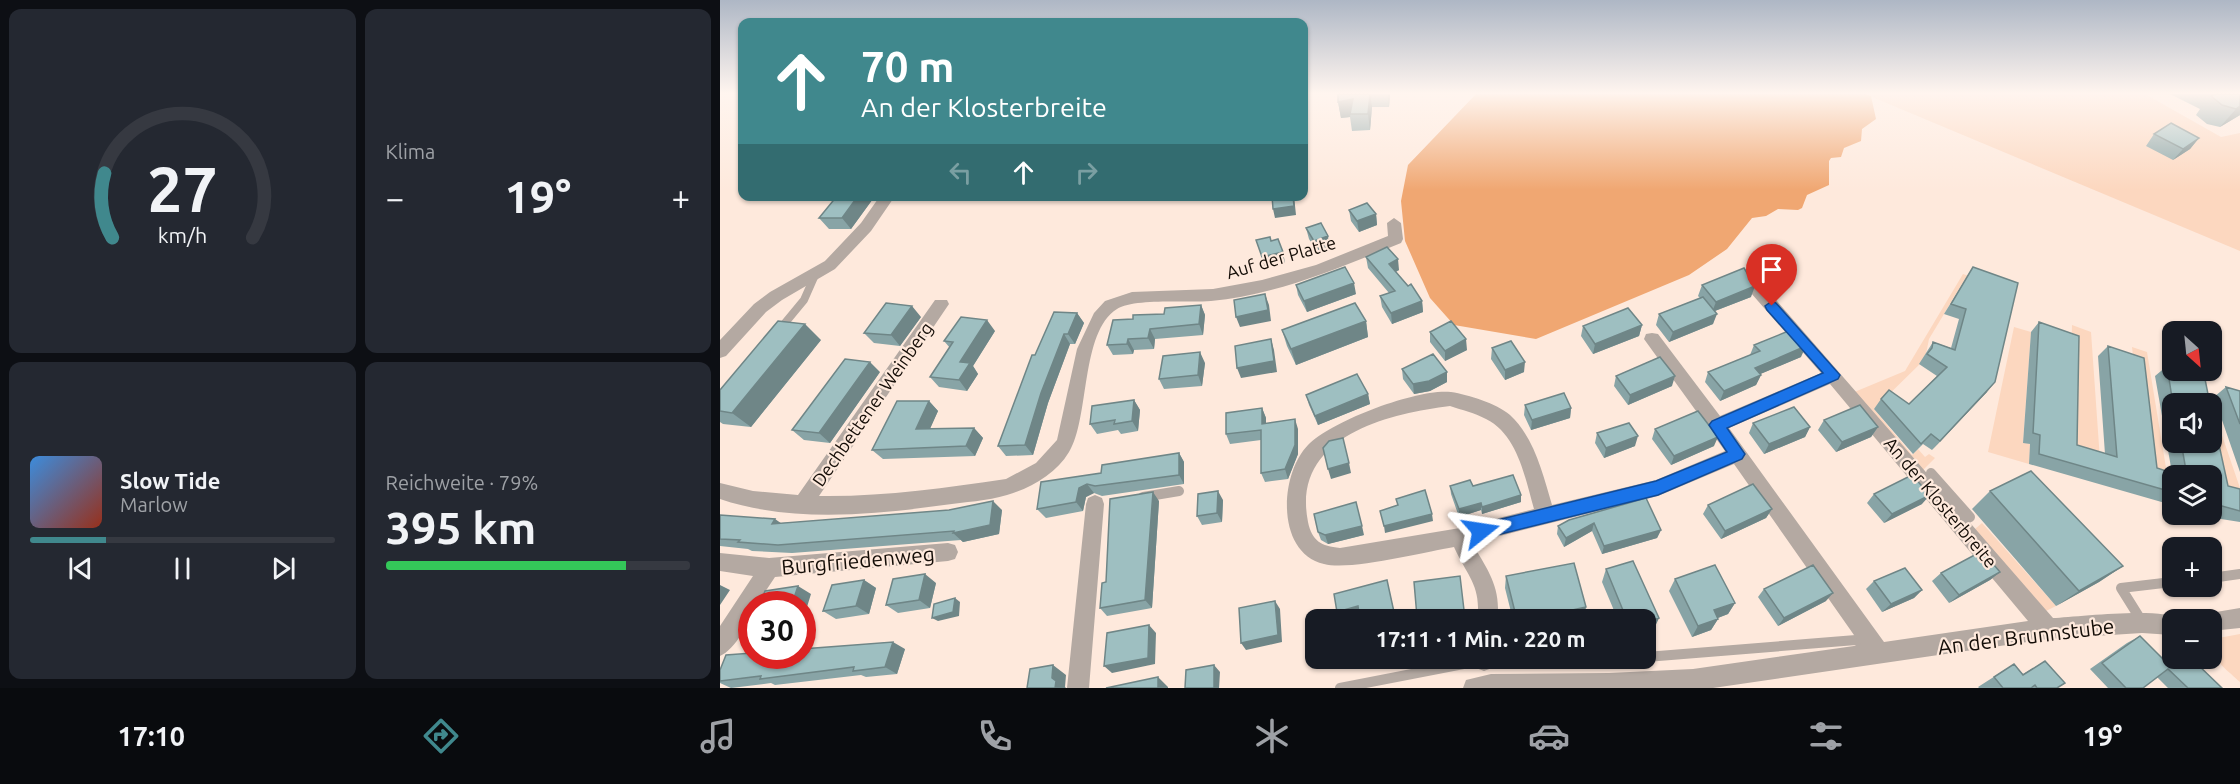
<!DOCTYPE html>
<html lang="de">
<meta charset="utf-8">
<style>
:root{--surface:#171b24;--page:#242831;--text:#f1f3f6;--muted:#9ea1a6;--line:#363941;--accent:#40888d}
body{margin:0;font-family:Ubuntu,sans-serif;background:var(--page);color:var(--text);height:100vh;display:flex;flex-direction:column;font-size:22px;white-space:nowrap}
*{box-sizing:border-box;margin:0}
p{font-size:20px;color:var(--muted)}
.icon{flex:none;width:33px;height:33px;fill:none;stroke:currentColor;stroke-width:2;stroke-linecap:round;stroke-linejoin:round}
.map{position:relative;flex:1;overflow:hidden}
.sheet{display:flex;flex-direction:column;gap:9px;padding:9px;background:#0d0f14;width:720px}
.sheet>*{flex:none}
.banner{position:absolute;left:18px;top:18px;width:570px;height:183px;border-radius:12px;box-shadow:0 2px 4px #0004;background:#40888d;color:#fff;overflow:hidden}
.needle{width:39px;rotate:153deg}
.buttons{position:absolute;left:1442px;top:321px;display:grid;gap:12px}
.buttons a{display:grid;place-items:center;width:60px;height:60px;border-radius:12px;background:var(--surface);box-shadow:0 2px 4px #0004;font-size:30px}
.speed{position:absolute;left:18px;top:591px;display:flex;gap:12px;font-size:30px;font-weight:700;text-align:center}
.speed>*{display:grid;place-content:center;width:78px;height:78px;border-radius:50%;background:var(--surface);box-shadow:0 2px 4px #0004;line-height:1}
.speed .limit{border:9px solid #d22;background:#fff;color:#111}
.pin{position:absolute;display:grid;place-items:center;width:51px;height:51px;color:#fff;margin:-62px -26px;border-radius:50% 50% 50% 0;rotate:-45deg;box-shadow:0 0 6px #0007}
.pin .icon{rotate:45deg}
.me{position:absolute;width:66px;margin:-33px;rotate:75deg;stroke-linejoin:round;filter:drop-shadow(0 0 4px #0008)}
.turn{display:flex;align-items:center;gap:21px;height:126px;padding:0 24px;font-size:27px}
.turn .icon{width:78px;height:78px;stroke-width:2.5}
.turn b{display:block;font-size:42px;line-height:51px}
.lanes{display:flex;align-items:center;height:57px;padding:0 24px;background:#0003;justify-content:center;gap:30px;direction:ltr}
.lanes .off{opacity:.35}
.big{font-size:45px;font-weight:600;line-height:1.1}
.sheet .card{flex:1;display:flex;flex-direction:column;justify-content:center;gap:9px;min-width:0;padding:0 21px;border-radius:12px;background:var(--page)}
.sheet .dial{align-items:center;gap:0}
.dial svg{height:156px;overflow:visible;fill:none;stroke:var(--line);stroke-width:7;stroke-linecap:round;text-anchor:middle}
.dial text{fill:var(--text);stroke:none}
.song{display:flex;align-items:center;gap:18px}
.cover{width:72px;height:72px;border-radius:9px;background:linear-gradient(135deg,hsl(210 70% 55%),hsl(10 70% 35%))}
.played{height:6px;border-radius:3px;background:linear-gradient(90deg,var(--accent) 25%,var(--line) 25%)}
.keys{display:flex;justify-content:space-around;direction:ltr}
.heat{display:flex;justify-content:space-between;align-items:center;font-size:33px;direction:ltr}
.charge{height:9px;border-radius:4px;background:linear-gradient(90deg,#34c759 79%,var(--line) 0)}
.sheet .tiles{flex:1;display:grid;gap:9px;grid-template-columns:repeat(2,1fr)}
.trip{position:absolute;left:585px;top:609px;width:351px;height:60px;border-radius:12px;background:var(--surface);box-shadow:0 2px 4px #0004;font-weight:600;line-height:60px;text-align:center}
.tab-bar{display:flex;height:96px;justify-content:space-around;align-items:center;background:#090b0e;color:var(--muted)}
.tab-bar .icon{width:42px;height:42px}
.tab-bar .active{color:var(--accent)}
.tab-bar b{font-size:27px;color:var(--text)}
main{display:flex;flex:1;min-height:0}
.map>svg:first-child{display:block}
.green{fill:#fcd7bf}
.forest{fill:#f0a772}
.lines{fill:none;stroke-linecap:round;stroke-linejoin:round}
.service-far1{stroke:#b4a9a2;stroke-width:8}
.service{stroke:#b4a9a2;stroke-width:10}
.minor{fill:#b4a9a2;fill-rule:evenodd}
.wall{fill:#88a4a6}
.shaded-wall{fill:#6f8687}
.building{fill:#9ebfc1;stroke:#6f8687;stroke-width:1.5}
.route{fill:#1a73e8;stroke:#114b97;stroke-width:1.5}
.labels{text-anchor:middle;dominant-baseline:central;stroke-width:4.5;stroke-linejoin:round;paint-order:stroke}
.street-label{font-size:18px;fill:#140d07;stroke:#fee9dc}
.near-street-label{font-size:21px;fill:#140d07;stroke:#fee9dc}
</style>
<main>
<section class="sheet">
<div class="tiles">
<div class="card dial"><svg viewBox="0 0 100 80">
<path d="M14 69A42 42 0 1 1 86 69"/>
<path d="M14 69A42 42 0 0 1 10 36" stroke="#40888d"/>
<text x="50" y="56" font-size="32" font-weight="700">27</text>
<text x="50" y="72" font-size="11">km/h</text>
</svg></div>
<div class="card"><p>Klima</p>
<div class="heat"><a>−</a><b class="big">19°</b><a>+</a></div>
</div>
<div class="card">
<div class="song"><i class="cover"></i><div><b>Slow Tide</b><p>Marlow</p></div></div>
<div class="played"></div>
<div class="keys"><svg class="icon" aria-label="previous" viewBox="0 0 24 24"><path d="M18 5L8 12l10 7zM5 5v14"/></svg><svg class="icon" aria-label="pause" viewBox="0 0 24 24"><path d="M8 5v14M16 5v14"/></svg><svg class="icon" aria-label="next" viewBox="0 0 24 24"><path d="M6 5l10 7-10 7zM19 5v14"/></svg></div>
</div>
<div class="card"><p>Reichweite · 79%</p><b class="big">395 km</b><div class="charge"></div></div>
</div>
</section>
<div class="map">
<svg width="1520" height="688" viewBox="0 0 1520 688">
<rect width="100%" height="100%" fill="#fee9dc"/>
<path class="green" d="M1145,94H1425L1501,137L1520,133V251Z
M1243,274L1261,280L1245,279L1209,339L1205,359L1154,409L1192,455L1198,449L1205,457L1209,454L1215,458L1201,472L1132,393L1185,371Z
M1352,325L1371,332L1380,460L1349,451Z
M1294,327L1311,332L1303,442L1310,444L1309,464L1268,452Z
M1412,347L1427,352L1448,480L1426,473Z
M1471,371H1480L1520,488V496L1496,491L1491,442V404L1478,403Z
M1262,523L1336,606L1322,613L1255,529Z
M1520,634V682C1508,670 1486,657 1493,639Z"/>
<path class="forest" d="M756,94H1145L1151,96L1156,119L1142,129L1141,141L1124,148L1121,157L1111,158L1109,161V185L1087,195L1082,208L1078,210L1058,209L1046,216L1032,218L1007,249L969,275L816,339L734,325L710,298L685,241L681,201L688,165Z"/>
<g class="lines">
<path class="service-far1" d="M60,329L84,300L95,275"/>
<path class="service" d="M1211,473L1250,517L1238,523
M423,497L459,491
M1491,578L1520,574
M1421,620L1401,588L1452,582
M926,657L1136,640L1147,647
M620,688L764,660L828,663L897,658"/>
<path class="minor" d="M160,196H175L151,231L115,269L62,300L46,312L6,356L0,358V340L34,304L50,292L105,261L141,223Z
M674,218L681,223L683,239L681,243C621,267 557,295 491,301C469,303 414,298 397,309C360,332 370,418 349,452C336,474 311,488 287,495C267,501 245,502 224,505C152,515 71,523 0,499V483L33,491L78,495L215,300H227L229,304L99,496C162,497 224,488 286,479L316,463L337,440L357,349L374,313L385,301L412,292L493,289L542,280L596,265L668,236L667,223Z
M1037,283L1043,285L1333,618C1357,617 1445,606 1460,620H1452V635L1422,633L1328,639L993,688H743L746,680L771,674L889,673L973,669L1141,645L1014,464L938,496L752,543C767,569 782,588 777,620H757C762,586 747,576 734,547C704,552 630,571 604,564C556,553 559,475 588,445C611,421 698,388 731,392C749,395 776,403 790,415C814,437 823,474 832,505L936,480L1005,451L924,339L926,334L932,333L938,334L1000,416L1101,373L1031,293L1029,289L1031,285ZM1110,384L1308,621L1164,642L1009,428ZM730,406C742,410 755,413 766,419C798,435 805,478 814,509L740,528L620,548C601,546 592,541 588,522C571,437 666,414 730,406Z
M375,495L382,498L384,504L369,688H347L366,504L368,498Z
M228,543L235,545L238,552L235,559L228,561L55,577L37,604H32C32,620 15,650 0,656V626L33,576L0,571V553L49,558Z
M1520,608V628L1491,631V620H1481L1484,614Z
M753,658H775L772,668L764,671L756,668Z"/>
</g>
<path class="wall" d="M618,94H670L669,107H652L650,130L632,131L630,117L621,118L618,102Z
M1450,94H1520V115L1500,127L1487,124L1476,115L1480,109Z
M1434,134L1479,138L1470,149L1453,160L1426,146Z
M584,180L585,182L587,192L584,191Z
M117,196H155L131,229H109L99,218Z
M629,210L656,214L657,225L639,232L631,221Z
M586,228L610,247L597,252L589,239Z
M646,257L679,270L676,272L702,301L703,312L672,324L662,307L660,296L669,293L648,268Z
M1253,267L1267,392L1212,450L1203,444L1193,454L1154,409L1161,399L1189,404L1217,376L1199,364L1213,342L1231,348L1239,319L1224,314Z
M576,285L636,294L587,312L578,295Z
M982,285L1031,297L995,311L993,324L949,342L936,325L939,314L980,298L978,296Z
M481,305L485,315L483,335L435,339L434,349L414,350L413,354L393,355L387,345L413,319L444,314Z
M357,313L364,323L355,344H350L328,403L313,455L286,456L278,446L315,355Z
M201,317L180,346L154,343L144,333Z
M646,321L648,337L576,365L567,346L562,330Z
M1319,322L1357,445L1385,454L1378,356L1388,346L1437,468L1452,473L1435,376L1447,366L1490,404H1452V442H1491L1508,486L1520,489V522L1501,519L1485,514H1491V476H1452V505L1309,464L1310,444L1303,443L1311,332Z
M922,325L919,336L873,354L861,336L863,326Z
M275,331L253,366L258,374L247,391L219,387L210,377L230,348L224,341Z
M710,332L747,350L725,361L710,342Z
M101,340L31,427L3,424L0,422V390Z
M1034,345L1081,357L1040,374L1041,375L1036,385L1000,401L985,382L988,372L1030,355Z
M772,348L804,372L785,380L771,359Z
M485,363L482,386L444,389L439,379Z
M682,369L727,372V382L710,391L694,394L683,379Z
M160,372L110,443L84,440L72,430Z
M896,376L952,386L908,405L894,386Z
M1506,387L1520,391V472L1494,397Z
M648,394L650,404L598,425L589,405L586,395Z
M414,400L420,410L418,431L401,434L398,430L377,434L370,424Z
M209,401L218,411L210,428H254L263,438L255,456L163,459L152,450Z
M805,405L851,408L850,418L811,430L804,415Z
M542,408L546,418V424L578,429V454L568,479L545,482L541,473V440L510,444L506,434Z
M1104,420L1158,427L1151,437L1116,452L1098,430Z
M1033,423L1090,427L1085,437L1044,454L1029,433Z
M935,429L994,446L951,465L932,439Z
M877,433L915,446L884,458L875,443Z
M459,453L464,462V484L382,496L374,493L366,497L363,511L326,518L317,509L381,473Z
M730,486H753L801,502L762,514L761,510L739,517L731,494Z
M1270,491L1403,566L1379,582L1336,606L1252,509Z
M1154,494L1202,504L1164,523L1147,503Z
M503,500L502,522L482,525L477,516Z
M439,501L432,608L387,616L380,608L386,582Z
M988,505L1052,509L1046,518L1001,539L983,514Z
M282,510L279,534L243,542L241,540L72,553L32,551L28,549L0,546V515L61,523Z
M849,520L941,530L937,538L882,554L872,531L844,547L837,534L838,526Z
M598,532L644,535L608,544L601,540Z
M886,569L934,629L926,620H898L882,582Z
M1280,572L1270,580L1229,603L1212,581L1221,573Z
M786,576L866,607L863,618L857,620H793L785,588Z
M955,579L1015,603L1008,614L998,618V619L991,630L972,637L949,591Z
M144,580L156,588L149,614L116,619L103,611Z
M1154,581L1202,590L1194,598L1162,612L1146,589Z
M694,582L744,610L745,618L733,620H698Z
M216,583L210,608L178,613L166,605Z
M1044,589L1106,601L1058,626L1038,597Z
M1420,636L1445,661L1452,657V658L1474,661L1502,688H1448L1437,677L1423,688H1388L1370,669L1407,643Z
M185,649L177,674L146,677L141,675L55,685L51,683L11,688L0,683V670Z
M1325,661L1337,688H1259L1258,687L1294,664L1303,674Z"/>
<path class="shaded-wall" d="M650,94L652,107L650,130L648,114Z
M668,94H670L669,107Z
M633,99L630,117L621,118L618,102Z
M1520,106V115L1500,127L1516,109Z
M1479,138L1470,149L1453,160L1463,149Z
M138,196H155L131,229L122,218Z
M573,196H574L576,215L555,218L553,209Z
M656,214L657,225L639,232L637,221Z
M608,236L610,247L597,252L594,241Z
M563,252L565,263L545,268L542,257Z
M678,259L679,270L670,274L669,264Z
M634,283L636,294L587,312L584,301Z
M1035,286L1031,297L992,312L996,302Z
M545,294L549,305L551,321L520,327L516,317Z
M702,301L703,312L672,324L671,313Z
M481,305L485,315L483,335L479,324Z
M192,306L201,317L180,346L171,335Z
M357,313L364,323L355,344L348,334Z
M997,314L993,324L949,342L953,332Z
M267,320L275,331L253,366L258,374L247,391L239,380L240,362Z
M646,321L648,337L576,365L571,349Z
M85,324L101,340L31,427L12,413Z
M922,325L919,336L873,354L875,344Z
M430,329L435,339L434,349L428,338Z
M344,334L350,344L328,403L313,455L305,445L321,393Z
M408,339L414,350L413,354L407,344Z
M551,339L554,350L557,372L521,378L517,368Z
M746,339L747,350L725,361V351Z
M1086,346L1081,357L1031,378L1035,368Z
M480,352L485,363L482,386L478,375Z
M150,362L160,372L110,443L99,433Z
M805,362L804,372L785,380V370Z
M727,372V382L710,391L694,394L693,384Z
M1041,375L1036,385L1000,401L1004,391Z
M955,376L952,386L908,405L910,395Z
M1275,382L1267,392L1212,450L1220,441Z
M648,394L650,404L598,425L595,416Z
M414,400L420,410L418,431L412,421Z
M209,401L218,411L206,438L196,429Z
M542,408L546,418V434L542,424Z
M851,408L850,418L811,430L812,420Z
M575,419L578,429V454L568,479L565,469Z
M1090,427L1085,437L1044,454L1049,444Z
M1158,427L1151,437L1116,452L1122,442Z
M254,428L263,438L255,456L246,446Z
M918,436L915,446L884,458L886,448Z
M998,437L994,446L951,465L954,456Z
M459,453L464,462V484L459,475Z
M629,463L631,473L611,479L608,469Z
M367,484L374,493L366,497L363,511L356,502L359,488Z
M498,491L503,500L502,522L497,513Z
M433,492L439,501L432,608L425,600Z
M801,495V502L762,514V507Z
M1210,495L1202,504L1164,523L1172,514Z
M273,501L282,510L279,534L243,542L233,533Z
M761,503V510L739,517V509Z
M1052,509L1046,518L1001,539L1005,531Z
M712,514L713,521L665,533L664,526Z
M55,519L68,528L52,524Z
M874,523L872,531L844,547L846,538Z
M642,526L644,535L608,544L605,535Z
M941,530L937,538L882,554L884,546Z
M1403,566L1379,582L1336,606L1359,591Z
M1280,572L1270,580L1229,603L1239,595Z
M205,574L216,583L210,608L199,600Z
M144,580L156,588L149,614L136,606Z
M667,580L676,620H648Z
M0,585L10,590L0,605Z
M78,586L91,594L83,620L82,604H72Z
M1202,590L1194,598L1162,612L1171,604Z
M1113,593L1106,601L1058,626L1064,618Z
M235,598L240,602L239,616L218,621L212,618Z
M555,601L560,609L562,642L526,650L521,643Z
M1015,603L1008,614L987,622L994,610Z
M638,606L640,614L620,619L617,612Z
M866,607L863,618L857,620H807Z
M939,618L934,629L926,632V623Z
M998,619L991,630L972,637L978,626Z
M429,625L436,633L435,664L392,673L384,666Z
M173,642L185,649L177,674L165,667Z
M333,665L346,675L345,687L346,688H335L332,678Z
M494,665L500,672L499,688H494Z
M438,677L448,687V688H438Z"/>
<path class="building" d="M618,94H650L648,114H630L633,99L618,102Z
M1495,94H1520V106L1516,109L1502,105L1491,96Z
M1451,123L1479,138L1463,149L1434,134Z
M117,196H138L122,218H99Z
M552,196H573L574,206L553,209Z
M647,203L656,214L637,221L629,210Z
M601,223L608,236L594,241L586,228Z
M550,237L551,241L558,239L563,252L542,257L536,240Z
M667,247L678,259L669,264L688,286L691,284L702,301L671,313L660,296L675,291L646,257Z
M625,267L634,283L584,301L576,285Z
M1253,267L1298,283L1275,382L1220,441L1211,434L1201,444L1161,399L1169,390L1189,404L1227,367L1207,354L1212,348L1213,342L1235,350L1246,309L1231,304Z
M1024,268L1035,286L996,302L982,285Z
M545,294L548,310L516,317L514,300Z
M983,297L997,314L953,332L939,314Z
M166,303L192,306L171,335L144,333Z
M635,303L646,321L571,349L562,330Z
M481,305L479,324L430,329L428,338L408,339L407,344L387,345L393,320L413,319V315L444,314L445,308Z
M908,308L922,325L875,344L863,326Z
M334,312L357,313L348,334H344L321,393L305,445L278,446L312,355H315Z
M241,317L267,320L240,362L250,363L239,380L210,377L233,342L224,341Z
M58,321L85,324L12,413L0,411V390Z
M731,321L746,339L725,351L710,332Z
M1319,322L1359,336L1357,445L1397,457L1388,346L1424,358L1437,468L1461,476H1452V492L1319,454L1320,435L1313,433Z
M1071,330L1086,346L1035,368L1041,375L1004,391L988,372L1040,351L1034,345Z
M551,339L554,361L517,368L515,346Z
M791,341L805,362L785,370L772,348Z
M480,352L478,375L439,379L443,356Z
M713,354L727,372L709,381L693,384L682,369Z
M940,357L955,376L910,395L896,376Z
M125,359L150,362L99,433L72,430Z
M1447,366L1452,368V370H1460L1485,379L1490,404H1453Z
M637,374L648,394L595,416L586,395Z
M1506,387L1520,391V424Z
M844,393L851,408L812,420L805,405Z
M414,400L412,421L394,424L395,420L370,424L372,406Z
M177,401H209L196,429L254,428L246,446L152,450Z
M1140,405L1158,427L1122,442L1104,420Z
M1074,407L1090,427L1049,444L1033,423Z
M542,408V424L575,419V445L565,469L541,473V430L506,434V413Z
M1491,408L1508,486L1520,489V511L1491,503V476H1467L1461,442H1491Z
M978,411L998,437L954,456L935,429Z
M909,423L918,436L886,448L877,433Z
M623,438L629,463L608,469L603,448L609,441Z
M459,453V475L375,486L367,484L359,488L356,502L317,509L321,482L381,473L382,465Z
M1311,471L1403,566L1359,591L1270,491Z
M793,475L801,495L762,507L761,503L739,509L730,486L750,480L753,486Z
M1192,475L1210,495L1172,514L1154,494Z
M1033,484L1052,509L1005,531L988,505Z
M705,490L712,514L664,526L660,511L678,505L676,499Z
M498,491L497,513L477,516L478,494Z
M433,492L425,600L380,608L382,583L386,582L390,499Z
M926,498L941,530L884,546L874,523L846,538L838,526L849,520Z
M273,501L270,525L233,533L234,531L58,545L18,542L20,540L0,539V515L55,519L52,524L229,510Z
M636,502L642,526L605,535L598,532L594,514Z
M1262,551L1280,572L1239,595L1221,573Z
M913,561L939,618L926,623V620H907L886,569Z
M854,563L866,607L807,620H797L786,576Z
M995,565L1015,603L994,610L998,619L978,626L955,579Z
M1093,565L1113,593L1064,618L1044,589Z
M1185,568L1202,590L1171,604L1154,581Z
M205,574L199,600L166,605L173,579Z
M740,576L744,610L697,617L694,582Z
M144,580L136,606L103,611L112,585Z
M667,580L674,612L648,620H640L638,606L617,612L614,594Z
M78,586L72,604H40L45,591Z
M235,598L233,612L212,618L214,604Z
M555,601L558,635L521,643L519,608Z
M429,625L428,658L384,666L387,633Z
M1420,636L1446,662L1452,658H1477L1474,661L1502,688H1468L1448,669L1423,688H1406L1382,663Z
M173,642L165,667L133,671L134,667L40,679L41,676L0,681V670L6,655L32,653V656H82V649Z
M1325,661L1345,683L1337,688H1317L1315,685L1311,688H1283L1274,677L1294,664L1303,675Z
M333,665L332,678L336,681L335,688H307L310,669Z
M494,665V688H465L466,670Z
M438,677V688H386Z"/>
<linearGradient id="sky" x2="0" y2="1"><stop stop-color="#aeb7c5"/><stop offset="0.49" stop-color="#fff5ef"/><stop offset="1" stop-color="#fff5ef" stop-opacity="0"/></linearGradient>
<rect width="1520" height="190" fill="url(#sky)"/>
<path class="route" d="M1052,301L1056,303L1120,375L1118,379L1007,428L1025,454L1022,459L938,495L761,539L756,537L753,531L756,526L761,524L936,481L1007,452L989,425L992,421L1103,373L1047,310L1045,306Z"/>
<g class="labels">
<g class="street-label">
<text transform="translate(561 257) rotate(-16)">Auf der Platte</text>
<text transform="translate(152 404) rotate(-55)">Dechbettener Weinberg</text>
<text transform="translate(1221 502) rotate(50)">An der Klosterbreite</text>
</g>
<g class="near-street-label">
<text transform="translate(138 560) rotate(-5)">Burgfriedenweg</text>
<text transform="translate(1306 636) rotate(-7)">An der Brunnstube</text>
</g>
</g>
</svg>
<div class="buttons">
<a><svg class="needle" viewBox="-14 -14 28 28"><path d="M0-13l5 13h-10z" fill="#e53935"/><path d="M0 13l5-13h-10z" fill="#9ea1a6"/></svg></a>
<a><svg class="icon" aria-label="sound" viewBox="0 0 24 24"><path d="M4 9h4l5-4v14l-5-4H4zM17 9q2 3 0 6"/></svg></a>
<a><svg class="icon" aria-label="layers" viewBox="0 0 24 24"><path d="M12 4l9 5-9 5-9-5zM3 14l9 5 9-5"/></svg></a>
<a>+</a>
<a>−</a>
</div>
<div class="speed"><div class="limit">30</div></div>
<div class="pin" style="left:1052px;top:306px;background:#d93025"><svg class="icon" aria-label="arrive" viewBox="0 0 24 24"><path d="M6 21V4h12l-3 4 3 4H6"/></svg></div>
<svg class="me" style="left:761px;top:531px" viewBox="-20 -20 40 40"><path d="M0-17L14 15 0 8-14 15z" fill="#1a73e8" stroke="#fff" stroke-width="4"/></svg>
<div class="trip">17:11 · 1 Min. · 220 m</div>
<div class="banner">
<div class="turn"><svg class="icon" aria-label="ahead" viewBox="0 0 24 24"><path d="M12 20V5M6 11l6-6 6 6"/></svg><div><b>70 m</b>An der Klosterbreite</div></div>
<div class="lanes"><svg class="icon off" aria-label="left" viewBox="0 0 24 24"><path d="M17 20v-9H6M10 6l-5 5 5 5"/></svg><svg class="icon" aria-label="ahead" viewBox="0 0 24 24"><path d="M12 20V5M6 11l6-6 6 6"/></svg><svg class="icon off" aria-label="right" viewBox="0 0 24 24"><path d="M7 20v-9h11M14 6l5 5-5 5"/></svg></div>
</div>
</div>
</main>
<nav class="tab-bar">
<b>17:10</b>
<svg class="icon active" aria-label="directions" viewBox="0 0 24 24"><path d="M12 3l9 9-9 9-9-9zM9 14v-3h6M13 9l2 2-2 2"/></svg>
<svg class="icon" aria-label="music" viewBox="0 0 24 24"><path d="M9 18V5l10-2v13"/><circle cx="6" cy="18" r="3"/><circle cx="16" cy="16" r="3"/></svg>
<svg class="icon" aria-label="phone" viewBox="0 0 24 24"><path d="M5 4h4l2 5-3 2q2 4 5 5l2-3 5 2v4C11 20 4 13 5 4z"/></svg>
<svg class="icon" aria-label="climate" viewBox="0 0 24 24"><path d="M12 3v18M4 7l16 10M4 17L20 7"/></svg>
<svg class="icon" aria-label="car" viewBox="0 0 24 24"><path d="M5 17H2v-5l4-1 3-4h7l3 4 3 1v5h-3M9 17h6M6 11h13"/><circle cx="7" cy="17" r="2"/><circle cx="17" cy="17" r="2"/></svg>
<svg class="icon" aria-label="filters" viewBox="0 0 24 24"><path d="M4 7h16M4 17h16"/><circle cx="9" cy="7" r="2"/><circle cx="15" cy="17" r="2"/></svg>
<b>19°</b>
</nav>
